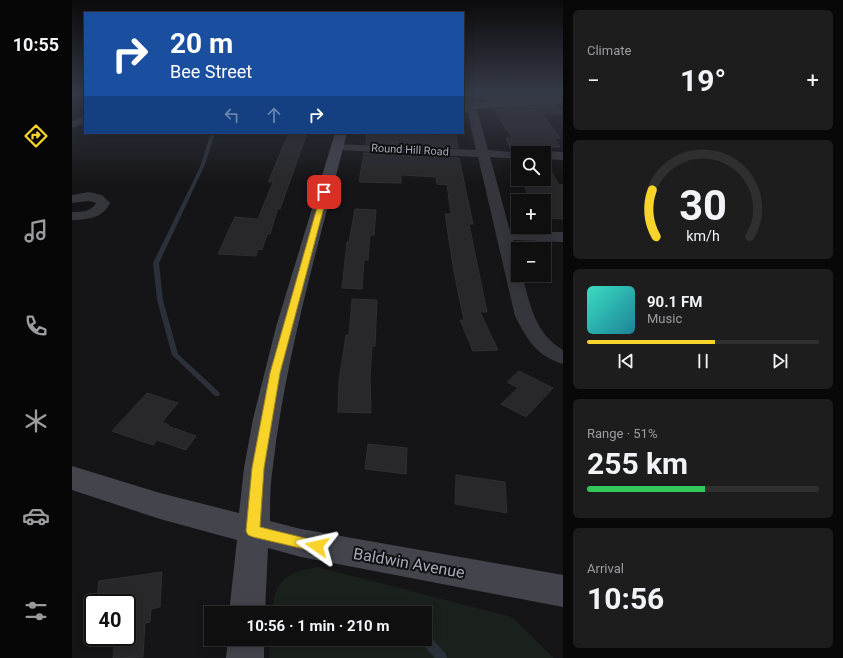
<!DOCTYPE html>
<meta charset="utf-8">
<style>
:root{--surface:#100f10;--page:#1e1d1e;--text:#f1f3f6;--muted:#9c9c9f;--line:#302f30;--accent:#f8d32a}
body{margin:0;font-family:Roboto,sans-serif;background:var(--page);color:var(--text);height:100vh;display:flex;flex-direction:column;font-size:15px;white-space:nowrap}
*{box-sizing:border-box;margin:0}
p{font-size:13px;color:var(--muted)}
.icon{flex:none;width:22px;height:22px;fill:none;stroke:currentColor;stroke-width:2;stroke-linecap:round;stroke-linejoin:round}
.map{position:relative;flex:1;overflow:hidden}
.drawer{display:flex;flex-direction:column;gap:10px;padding:10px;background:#090809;width:280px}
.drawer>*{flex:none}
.banner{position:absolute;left:12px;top:12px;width:380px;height:122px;border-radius:0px;box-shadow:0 2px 10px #0003,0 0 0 1px var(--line);background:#1a4fa0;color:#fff;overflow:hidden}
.buttons{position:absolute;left:439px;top:146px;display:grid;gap:8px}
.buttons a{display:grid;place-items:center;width:40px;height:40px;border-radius:0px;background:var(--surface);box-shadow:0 2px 10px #0003,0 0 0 1px var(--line);font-size:20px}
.speed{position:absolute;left:12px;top:594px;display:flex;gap:8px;font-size:20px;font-weight:700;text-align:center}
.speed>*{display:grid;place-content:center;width:52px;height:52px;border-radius:50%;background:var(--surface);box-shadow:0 2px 10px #0003,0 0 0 1px var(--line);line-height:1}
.speed .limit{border:2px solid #111;border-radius:6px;background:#fff;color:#111}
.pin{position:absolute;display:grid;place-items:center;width:34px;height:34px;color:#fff;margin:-17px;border-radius:8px;box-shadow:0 2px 6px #0006}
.me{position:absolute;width:44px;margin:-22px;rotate:281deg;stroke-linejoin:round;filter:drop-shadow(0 0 3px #0008)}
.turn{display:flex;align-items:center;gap:14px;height:84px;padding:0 20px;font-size:18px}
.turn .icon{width:52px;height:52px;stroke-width:2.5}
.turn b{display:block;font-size:28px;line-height:34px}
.lanes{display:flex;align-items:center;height:38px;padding:0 20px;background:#0003;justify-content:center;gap:20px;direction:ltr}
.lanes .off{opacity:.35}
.big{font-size:30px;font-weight:700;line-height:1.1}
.drawer .widget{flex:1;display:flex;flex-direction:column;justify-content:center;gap:6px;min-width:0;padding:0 14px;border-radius:6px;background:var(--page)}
.drawer .dial{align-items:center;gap:0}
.dial svg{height:104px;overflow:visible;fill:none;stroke:var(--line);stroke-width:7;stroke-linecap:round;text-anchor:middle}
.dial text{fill:var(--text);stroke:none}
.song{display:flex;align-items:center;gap:12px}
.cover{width:48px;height:48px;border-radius:6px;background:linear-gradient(135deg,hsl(170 70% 55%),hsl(190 70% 35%))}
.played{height:4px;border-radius:2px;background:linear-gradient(90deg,var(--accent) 55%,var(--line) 55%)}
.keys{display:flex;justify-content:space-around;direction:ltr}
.heat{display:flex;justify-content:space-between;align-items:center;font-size:22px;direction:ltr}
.charge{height:6px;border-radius:3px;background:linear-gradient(90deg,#34c759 51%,var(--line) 0)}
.trip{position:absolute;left:132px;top:606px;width:228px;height:40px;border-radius:0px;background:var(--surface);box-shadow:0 2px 10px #0003,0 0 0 1px var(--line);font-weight:700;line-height:40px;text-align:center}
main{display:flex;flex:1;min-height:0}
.tabs{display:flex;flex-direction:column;width:72px;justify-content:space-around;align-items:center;background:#060606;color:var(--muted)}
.tabs .icon{width:28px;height:28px}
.tabs .on{color:var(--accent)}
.tabs b{font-size:18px;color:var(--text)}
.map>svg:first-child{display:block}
.green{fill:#1a211c}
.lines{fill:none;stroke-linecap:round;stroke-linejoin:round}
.stream{fill:#2a313b;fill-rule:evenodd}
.building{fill:#28272a;stroke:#2f2e32}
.street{fill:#35353c;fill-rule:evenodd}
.secondary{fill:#43444c;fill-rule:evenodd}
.route{fill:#f8d32a;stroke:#a1891b}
.labels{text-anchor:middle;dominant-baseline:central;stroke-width:4;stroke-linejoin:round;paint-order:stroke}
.far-street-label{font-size:11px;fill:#a6a8b7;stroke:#100f11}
.near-street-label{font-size:16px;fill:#a6a8b7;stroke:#100f11}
</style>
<main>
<nav class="tabs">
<b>10:55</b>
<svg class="icon on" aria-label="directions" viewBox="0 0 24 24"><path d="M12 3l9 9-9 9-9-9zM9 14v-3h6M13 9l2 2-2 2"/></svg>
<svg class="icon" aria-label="music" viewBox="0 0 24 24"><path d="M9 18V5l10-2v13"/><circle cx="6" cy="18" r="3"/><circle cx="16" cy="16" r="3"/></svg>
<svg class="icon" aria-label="phone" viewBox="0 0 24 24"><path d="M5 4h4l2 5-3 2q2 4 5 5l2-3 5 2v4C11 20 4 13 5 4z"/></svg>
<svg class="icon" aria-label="climate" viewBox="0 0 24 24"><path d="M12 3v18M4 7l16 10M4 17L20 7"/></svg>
<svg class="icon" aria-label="car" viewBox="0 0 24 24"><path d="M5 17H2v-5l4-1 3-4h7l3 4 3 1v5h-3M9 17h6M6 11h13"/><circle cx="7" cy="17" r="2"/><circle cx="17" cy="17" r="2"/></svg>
<svg class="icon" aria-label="filters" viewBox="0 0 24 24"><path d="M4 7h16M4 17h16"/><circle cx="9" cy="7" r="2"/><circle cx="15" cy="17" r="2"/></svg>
</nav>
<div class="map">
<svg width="491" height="658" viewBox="0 0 491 658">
<rect width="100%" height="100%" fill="#151416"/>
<path class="green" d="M246,567L440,617L482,658H197L198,639H353V613H200C203,579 214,573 246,567Z"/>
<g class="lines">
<path class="stream" d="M139,133H143L132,167L87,263L91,300L106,354L147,392L148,394L147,396H143L100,355L85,300L81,263L128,167Z
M353,634L357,635L374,654L375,658H363L349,643L348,639H353Z"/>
</g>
<path class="building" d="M410,93H464L470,97L415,100Z
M482,105L491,112V113L469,114L475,120L488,138H483L488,147H467L469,150L466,153H452L451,152L439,150L434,138H440L421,109Z
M217,133H235L208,209L206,208L198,234H195L190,250L186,249L184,256L146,254L163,217L186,219L201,182H196Z
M295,133L367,135L366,133H384L386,148L294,144Z
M292,153L387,158L401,224H397L415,312H408L426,350L401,351L388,320H392L382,272L373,214H379L375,185L365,184L364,177L329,175V183L287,182Z
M472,160L474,161L486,184L491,185V219L472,218V201H458L450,179H472Z
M283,209L304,210L302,235H298L296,260H292L290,289L270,288L275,242H277Z
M280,299L305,300L303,346H300L298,377L299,413L266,412L267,381L274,335H277Z
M447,371L481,388L454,417L429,404L446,388L435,382Z
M75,393L106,403L90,422L97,425L96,426L124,436L114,450L85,440L81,445L40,431Z
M296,444L335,448L334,474L293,469Z
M384,475L433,482L435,513L383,504Z
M90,572L88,607L79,609L78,622L73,623L71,657L41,658L43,637H55V603H24L27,581Z"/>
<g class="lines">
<path class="street" d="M491,97V103L403,109L406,113L416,150L451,153H446V159L418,157L438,231L491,232V242L441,240L446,260V275H450C458,304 463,334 491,350V364C464,356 455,339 443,316L406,157L265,150L261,149L259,147L261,145L265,144L404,150L396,114L391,108V99L397,103Z
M13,116V123L0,128V121Z
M472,151L491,152V160L472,159V153H467Z
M17,192L30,195L38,203C31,218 15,220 0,220V212C9,212 19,212 24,203L17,201L0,203V195Z"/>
<path class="secondary" d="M263,133H275C247,243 214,353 201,466C198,484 198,503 198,521L229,529L491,575V607L229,557L196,548L193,613H157L165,540L88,519L0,490V466L88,493L167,513L172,468L181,419L204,327Z
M156,639H192V658H154Z"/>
</g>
<linearGradient id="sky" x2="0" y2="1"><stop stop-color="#0c0b0c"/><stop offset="0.5" stop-color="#353a47"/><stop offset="1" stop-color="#353a47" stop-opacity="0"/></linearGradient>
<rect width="491" height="185" fill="url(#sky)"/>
<path class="route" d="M250,190L256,192L208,373L192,468L188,527L249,542L251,546L249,551L245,552L181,537L176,535L174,531L180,468L198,373Z"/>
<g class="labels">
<g class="far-street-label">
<text transform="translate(338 150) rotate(3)">Round Hill Road</text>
</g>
<g class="near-street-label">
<text transform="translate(337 563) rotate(10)">Baldwin Avenue</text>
</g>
</g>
</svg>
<div class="buttons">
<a><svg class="icon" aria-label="search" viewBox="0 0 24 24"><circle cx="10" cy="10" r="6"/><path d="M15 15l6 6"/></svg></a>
<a>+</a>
<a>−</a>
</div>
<div class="speed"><div class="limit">40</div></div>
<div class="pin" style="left:252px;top:192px;background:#d93025"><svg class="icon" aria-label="arrive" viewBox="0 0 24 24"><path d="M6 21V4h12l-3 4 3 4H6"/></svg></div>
<svg class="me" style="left:245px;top:546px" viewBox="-20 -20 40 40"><path d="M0-17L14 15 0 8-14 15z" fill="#f8d32a" stroke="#fff" stroke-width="4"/></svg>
<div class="trip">10:56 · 1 min · 210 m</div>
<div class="banner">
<div class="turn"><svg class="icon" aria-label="right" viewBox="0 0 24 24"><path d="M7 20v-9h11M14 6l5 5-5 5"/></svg><div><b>20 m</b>Bee Street</div></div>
<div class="lanes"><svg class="icon off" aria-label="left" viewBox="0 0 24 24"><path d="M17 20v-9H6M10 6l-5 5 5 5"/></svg><svg class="icon off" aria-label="ahead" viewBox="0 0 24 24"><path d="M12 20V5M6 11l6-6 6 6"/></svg><svg class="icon" aria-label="right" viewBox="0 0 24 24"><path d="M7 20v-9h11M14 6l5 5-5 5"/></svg></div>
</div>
</div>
<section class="drawer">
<div class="widget"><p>Climate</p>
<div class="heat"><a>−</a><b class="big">19°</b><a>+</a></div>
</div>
<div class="widget dial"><svg viewBox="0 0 100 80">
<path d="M14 69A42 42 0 1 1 86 69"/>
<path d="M14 69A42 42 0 0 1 11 33" stroke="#f8d32a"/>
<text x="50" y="56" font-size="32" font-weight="700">30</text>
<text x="50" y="72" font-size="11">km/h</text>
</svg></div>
<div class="widget">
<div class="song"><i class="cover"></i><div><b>90.1 FM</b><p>Music</p></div></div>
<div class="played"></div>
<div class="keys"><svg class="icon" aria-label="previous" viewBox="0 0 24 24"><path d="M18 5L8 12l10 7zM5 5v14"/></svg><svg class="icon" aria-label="pause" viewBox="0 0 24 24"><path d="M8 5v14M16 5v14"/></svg><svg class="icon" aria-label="next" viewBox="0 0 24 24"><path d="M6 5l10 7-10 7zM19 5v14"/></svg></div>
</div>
<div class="widget"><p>Range · 51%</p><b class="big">255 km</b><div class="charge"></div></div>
<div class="widget"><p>Arrival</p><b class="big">10:56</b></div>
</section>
</main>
